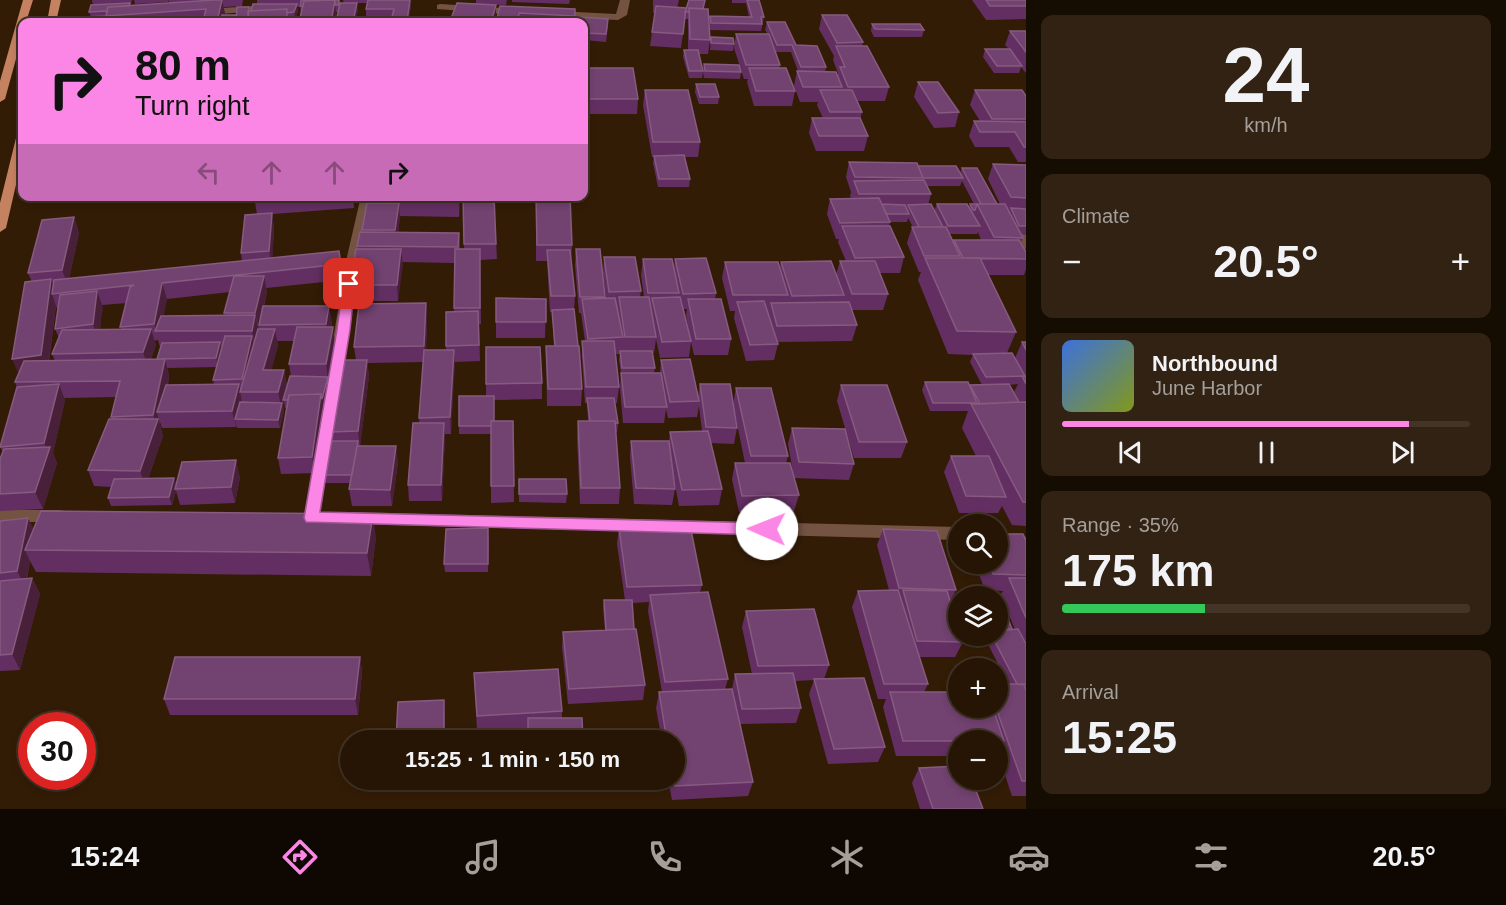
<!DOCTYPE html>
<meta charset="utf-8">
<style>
:root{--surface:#261504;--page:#322213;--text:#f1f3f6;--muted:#a49f9a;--line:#423426;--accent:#fb86e5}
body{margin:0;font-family:Helvetica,sans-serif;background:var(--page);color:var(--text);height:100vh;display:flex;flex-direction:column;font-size:22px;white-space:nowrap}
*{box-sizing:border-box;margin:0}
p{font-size:20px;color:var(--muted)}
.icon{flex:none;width:33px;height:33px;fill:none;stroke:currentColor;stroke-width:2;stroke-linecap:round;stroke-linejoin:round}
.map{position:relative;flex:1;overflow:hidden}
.details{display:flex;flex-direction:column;gap:15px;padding:15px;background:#150c02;width:480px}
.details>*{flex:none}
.guide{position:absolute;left:18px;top:18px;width:570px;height:183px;border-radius:12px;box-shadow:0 3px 9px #0003,0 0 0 2px var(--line);background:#fb86e5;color:#111;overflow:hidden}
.controls{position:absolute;left:948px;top:514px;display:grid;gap:12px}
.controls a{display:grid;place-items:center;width:60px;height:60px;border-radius:50%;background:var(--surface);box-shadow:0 3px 9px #0003,0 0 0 2px var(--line);font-size:30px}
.speed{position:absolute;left:18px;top:712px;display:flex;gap:12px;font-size:30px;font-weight:700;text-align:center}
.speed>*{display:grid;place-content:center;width:78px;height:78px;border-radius:50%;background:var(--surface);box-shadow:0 3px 9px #0003,0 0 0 2px var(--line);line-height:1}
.speed .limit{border:9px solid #d22;background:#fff;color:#111}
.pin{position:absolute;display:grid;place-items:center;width:51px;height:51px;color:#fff;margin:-26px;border-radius:12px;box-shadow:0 3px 9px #0006}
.me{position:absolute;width:66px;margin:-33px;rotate:271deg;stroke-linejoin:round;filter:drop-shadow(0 0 4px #0008)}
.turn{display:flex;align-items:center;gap:21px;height:126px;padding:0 18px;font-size:27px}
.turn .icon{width:78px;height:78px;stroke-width:2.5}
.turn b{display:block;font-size:42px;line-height:51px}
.lanes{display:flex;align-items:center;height:57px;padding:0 18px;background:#0003;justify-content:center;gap:30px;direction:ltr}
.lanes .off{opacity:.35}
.big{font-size:45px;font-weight:700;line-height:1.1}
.details .widget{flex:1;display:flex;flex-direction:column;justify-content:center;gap:9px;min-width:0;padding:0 21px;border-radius:12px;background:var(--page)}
.details .dial{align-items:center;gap:0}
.dial b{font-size:78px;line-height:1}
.song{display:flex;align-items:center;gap:18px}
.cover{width:72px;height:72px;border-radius:9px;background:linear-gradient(135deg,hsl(220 70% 55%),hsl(70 70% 35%))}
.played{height:6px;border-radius:3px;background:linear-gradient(90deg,var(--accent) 85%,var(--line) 85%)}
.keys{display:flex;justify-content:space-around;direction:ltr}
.heat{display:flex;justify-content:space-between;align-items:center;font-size:33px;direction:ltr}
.charge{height:9px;border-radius:4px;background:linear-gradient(90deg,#34c759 35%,var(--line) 0)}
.trip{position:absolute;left:340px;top:730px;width:345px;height:60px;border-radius:30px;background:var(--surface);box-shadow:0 3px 9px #0003,0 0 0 2px var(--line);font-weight:700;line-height:60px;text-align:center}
.tab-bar{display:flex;height:96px;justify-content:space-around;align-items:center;background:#0f0802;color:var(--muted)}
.tab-bar .icon{width:42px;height:42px}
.tab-bar .current{color:var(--accent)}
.tab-bar b{font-size:27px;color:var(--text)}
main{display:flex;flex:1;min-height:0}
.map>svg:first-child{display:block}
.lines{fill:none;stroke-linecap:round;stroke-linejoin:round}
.street{fill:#745343;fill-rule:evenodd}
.primary{fill:#c58261;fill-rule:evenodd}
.wall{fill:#632f63;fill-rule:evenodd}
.shaded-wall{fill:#492039}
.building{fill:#724270;stroke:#865b7f;stroke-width:1.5}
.route{fill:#fb86e5;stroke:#a35795;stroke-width:1.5}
</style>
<main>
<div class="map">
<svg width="1026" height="809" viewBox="0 0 1026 809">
<rect width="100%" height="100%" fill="#331c06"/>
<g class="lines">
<path class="street" d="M620,0H630L627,15L618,20L556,17L551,14L556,11L616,14Z
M440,4L517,9L522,12L517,15L437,9V5Z
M255,6L258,7V11L206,15L201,12L206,9Z
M361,196H373L358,261L320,517L318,522L312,523L306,522L304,517L346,261Z
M1021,232L1026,234V249L1022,248L1015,236Z
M0,510H59L65,511L67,516L65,521L59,522H0Z
M353,512L958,527V540L353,524L347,523L345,518L347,513Z"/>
<path class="primary" d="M23,0H33L26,22H22V37L5,99L0,102V81Z
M51,0H61L56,22H47Z
M22,135V159L6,228L0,232V203L16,138Z"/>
</g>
<path class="wall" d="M92,0H132L130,6L169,3V0H243L242,6L224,7V15H235L236,20L249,7L250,11H251L257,4V0H300L299,7H297L298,11L295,20H288L289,22H108L107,18H106L107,22H83L91,17L89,12L93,5Z
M134,0H169L168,2L135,4Z
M340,0V3L358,10L356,17H371L372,22L338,12H336L335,22H299L301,13L300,6Z
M343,0H410L411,6L408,22H374H392V16H366V9L367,3H344Z
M476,0H507L506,5L476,4Z
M512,0H570L569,4L512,2Z
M653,0H679L677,8H686L706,0L703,9L710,40L708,54H699L703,71L704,64L741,72L740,79L704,78L703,72L702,78H689L683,57L684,50H688V19H685L681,48L650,46L655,13H653Z
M732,0H759L764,17L761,31L710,30L709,23L710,16L749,17L746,3H732Z
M972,0H1026V19L986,20Z
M500,6L575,9V22H496Z
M822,15L863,42L862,46L889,87L885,101H857L862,112L860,120L868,136L864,151H816L809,133L812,118H823L817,105L818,102H800L794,86L797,71H798L791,52H776L773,46L780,65L779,68L795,91L792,106H754L747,82L748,79H744L734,48L736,34H768L765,30L767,22L826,67L825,72L838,76V73L833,60L834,56L819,29Z
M584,22L608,26L606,42L584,40Z
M872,24L924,30L922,37H874L871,31Z
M1010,31H1026V73L1021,67L1019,73H994L983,57L985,49H1009L1005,45Z
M711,37L734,44L733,51L710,50Z
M584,68L638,99L637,114H585L584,102Z
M918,82L959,112L955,127L934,128L914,97Z
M696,84L719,97L718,104H699L695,92Z
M645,90L700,142L698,157H684L690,179L689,187H658L653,163L654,157H652L643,105Z
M975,90L1026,96V162H1018L1009,147H975L969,136L974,121H980L970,105Z
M849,162L918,166L960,173L962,168L997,204H1000L988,179L993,164L1026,165V235L1021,234L1023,238L1021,243L1026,252V269L1024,275H988L1016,332L1007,353L1015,358L1022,342H1026V526L1012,525L1002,506L998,513H959L944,472L951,456H976L962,428L968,411H930L922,390L925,382L970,386V385H982L970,362L973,355L948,354L918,280L921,272H919L907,243L912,227H913L908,218L907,222H890L889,226L904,257L900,273H879L888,294L883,310H851L857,325L852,341L777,342L778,344L774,360L746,361L734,318L735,311H730L722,278L725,262L780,268L781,262L836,275L840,261H846L838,242L839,239H836L827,214L830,199L851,198L850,196L851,192L846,177ZM962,181L974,204H970L969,206L937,204L934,211L928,205L931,194L927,186H960ZM978,232L981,240H954L953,243L949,234H977ZM1018,384L1014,392L1020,402L1009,385Z
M254,196H353L354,208L272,214L274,229L272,258L339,251L343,280L266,288L267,292L264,306L332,322L331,327L335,343L328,380L329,385L324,407V410L315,473L281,474L278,458L287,408H285L284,401L283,405L284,411L280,428H237V425L236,427L162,428L160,422V425L163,436L148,479L174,478L176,484L240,477L235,503L180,505L176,491L172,505L111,506L108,498L111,487L94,486L88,470L112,419L111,417L116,397L64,398L65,400L53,453L57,463L43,509L0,511V459L3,452L0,447L17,387L15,382L19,374L32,282L28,273L74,217L79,233L69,279L242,261L241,253L257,214ZM230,292L224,313L225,316H163L167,299ZM127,303L120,327L121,329L100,330L102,305ZM56,306L58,310L55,329L59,338L52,354L55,361H49ZM158,340L160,347H161L157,359H151L156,345L154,341ZM277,341H294L289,364L291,376L287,386L284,370H271L278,346ZM217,367L213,380L214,384L168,385L169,375L167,368Z
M371,196H502V201H494L497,259L480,260L481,324H479L480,361L454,362L451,434H445L442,501H409L408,485L419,423L424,362L367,363L369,376L360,446L398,462L392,506H352L349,489L351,483H323L322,475L333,441L331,432L356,360L354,347L427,319L426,350H446V312H454V263L402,262L398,301H352L350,285L358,249L357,246L362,232V230L371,203ZM460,202H464V249H460L459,233H398L400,216L459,217Z
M536,196L572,245L571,261L575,296L574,309L582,389L581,406H547L546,346H554L552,312H550L547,261H536Z
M576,249H600L605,298H606L603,273L604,257L641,291L640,297H644L641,275L643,259L674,268L675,259L716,293L715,299L731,339L728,355H694L691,342L689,357L660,358L656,339L654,353H652L655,368L654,373H660L661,360L698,396L700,384L737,428L734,444L711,443L722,489L719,505L679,506L673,474L675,489L672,505L634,504L630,457L631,441L669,442L670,432L702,431L699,406L697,417L668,418L666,409L664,423H623L620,389L621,373L619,360L620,354H616L619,387L617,403H615L618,423L617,432H616L620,488L619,504H580L577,437L578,421H588L587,403H585L582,357V341H585L581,313H579L575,265ZM684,309H687L686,315L689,331Z
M546,299L545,338H496V322Z
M486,347L542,383V399L494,400V421H513L514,502L491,503V434H459V426L486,396Z
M841,385L907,442L901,458H854L837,401Z
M736,388L788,456L786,463L799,495L794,511L739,512L732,479L735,463H745L733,404Z
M792,428L854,464L849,480L794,478L788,444Z
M519,479L567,494L566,503L519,502Z
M28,518L33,529L376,537L371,576L36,572L30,561L27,579L32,578L40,594L20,670L0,671V521Z
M619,528L702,585L700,592L728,679L725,689H732L735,674H752L742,627L746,611L829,665L824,679L885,747L878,762L828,764L809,694L814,680L795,681L801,708L796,723L740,724L753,782L748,796L672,800L668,780H675V741H662L656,708L659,692H662L648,611L649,602L632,603L634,629L645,685L643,700L568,704L562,647L563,632L605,630L603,608L604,600H625L617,544Z
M883,529L956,590L950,602L958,636H998V603L1011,630H1015L1001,594L1003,591L985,590L975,564H998L1026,536V796H1012L998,754V741H958V756H896L883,707L886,699H878L852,607L858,591L889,590L877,545ZM961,636L988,637L986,640L1008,684L998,708H958L924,692L928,684L919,657H955L963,642Z
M489,537L488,572H445L444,564Z
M360,657L362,672L358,715H170L164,699Z
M474,673L562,711V718L583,741H528V728L477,731Z
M919,768L983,809H920L912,783Z
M396,780H446V783L397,785Z
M529,780H585L584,790L529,791Z"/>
<path class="shaded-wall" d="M222,0L225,13L223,22H217Z
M335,0L336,14L335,22H331Z
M410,0L411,6L408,22H407Z
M357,3L358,10L355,22L354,17Z
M297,4L298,11L295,20L294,12Z
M496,5V19L495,22H491Z
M459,196H460V206L459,217Z
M399,203L400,219L396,246L395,230Z
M272,213L274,229L272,267L269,251Z
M74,217L79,233L68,285L62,270Z
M401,249L403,265L398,301L397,285Z
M264,276L267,292L259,325V329L255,313Z
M51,279L57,293L52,294L56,306L47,371L19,375L12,359Z
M162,283L167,299L161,331H156L154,324Z
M97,291L103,307L98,340L93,324Z
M426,303L427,319L426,362L424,346Z
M329,306L332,322L329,340L326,324Z
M255,315L259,331L255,347L252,331Z
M333,327L335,343L328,380L326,364Z
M151,329L156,345L148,368L143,352Z
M275,329L278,346L267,386L263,370Z
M252,336L256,352L245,392L242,379Z
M220,342L222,350L218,367L216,358Z
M454,350L455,366L451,434L450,417Z
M165,359L169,375L162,412H157L163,436L145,487L140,471L156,424L153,415Z
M367,360L369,376L360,448L358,431Z
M284,370L287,386L283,405L284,411L280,428L278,420L281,406L278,392Z
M328,377L329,385L324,407V410L315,473L312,457L321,394Z
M59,384L65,400L53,453L57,463L43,509L35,492L48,452L44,443Z
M239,384L242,402L235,419L236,427L232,411Z
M444,423L445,439L442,501L441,485Z
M396,446L398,462L392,506L390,490Z
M236,460L240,477L235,503L231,487Z
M174,478L177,486L175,489L176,491L172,505L169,497Z
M373,514L376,537L371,576L367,553Z
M28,518L36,534L25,550L30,561L25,587L17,571Z
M32,578L40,594L20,670L12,654Z
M360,657L362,672L358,715L355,699Z
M444,700L445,715V741H444Z"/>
<path class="building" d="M214,0H222L217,22H203L206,9L106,16L108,7Z
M301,0H339L338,5H335V0L304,1L303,6H300Z
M335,0L331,22H299L304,1Z
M368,0H410L407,21H391L394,9H366Z
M689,0H705L703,9L689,8V12H685Z
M747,0H759L764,17H761L762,24L711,23L710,16L752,17Z
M986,0H1026V6H990Z
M130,3L129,6L108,7L107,11L89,12L91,5Z
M340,3H357L354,17H371V21L365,22H336Z
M457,3L496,5L491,22L450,21Z
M253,4H297L294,12L287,13V9L251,11Z
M500,6L575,9V16L519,13L518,22H496Z
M656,6L686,8L683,34L652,32Z
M237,7H249L248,22H236Z
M689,8L708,9L710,40L690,39Z
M287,9V22H248V11Z
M222,15H235L234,22H220Z
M822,15H847L863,42L837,43Z
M105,16L104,22H83L84,17Z
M579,17L608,19L606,34L584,33V22H578Z
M767,22H785L796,45L817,46L826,67H801L792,45H777Z
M872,24H920L924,30L875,29Z
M1010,31H1026V52Z
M736,34H769L780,65H746Z
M711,37L733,38L734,44L711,43Z
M836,46H867L889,87H848L840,67H845Z
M985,49H1010L1022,66H997Z
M684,50H698L703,71H689Z
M704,64L739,65L741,72L705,71Z
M584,68H633L638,99H585L584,81Z
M749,68H786L795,91H756Z
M797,71L836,72L842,87H803Z
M918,82H938L959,112L938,113Z
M696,84H715L719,97H700Z
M645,90H688L700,142H653Z
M820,90H852L862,112H830Z
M975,90H1022L1026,96V119H992Z
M812,118H860L868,136H819Z
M974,121L1026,122V147H1024L1015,132H980Z
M684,155L690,179H659L654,156Z
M849,162L917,163L923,178L855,177Z
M993,164L1026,165V198L1011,197Z
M918,166H956L963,178H923Z
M962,168H977L997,204H981Z
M924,180L931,194H859L854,181Z
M254,196H295L254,199Z
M371,196H459L458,202L371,200Z
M463,196H494L496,244H464Z
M536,196H570L572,245H537Z
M879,198L890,222L840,223L830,199Z
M367,203H399L395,230H362Z
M882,204L905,205L909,214H886Z
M931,204L943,227H919L908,205Z
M937,204H967L980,226H948Z
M970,204H977L975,210H973Z
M977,204H1005L1023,238L994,237Z
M1011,208L1026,209V226H1019Z
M272,213L269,251L241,253L245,215Z
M74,217L62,270L28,273L42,220Z
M842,226H890L904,257L855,258Z
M912,227H946L960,256H924Z
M360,232L459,233L458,247L357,246Z
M954,240H1019L1026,252V259L963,258Z
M356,249H401L397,285H350Z
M455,249H480V308H454Z
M576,249H600L605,297H580Z
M547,250H570L575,296H551Z
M339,251L341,264L162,283L154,324L120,327L130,287L134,285L52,294L54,280Z
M604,257H635L641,291L609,292Z
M706,258L716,293L683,294L675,259Z
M925,258H980L1016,332L957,331Z
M643,259H672L679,293H648Z
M831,261L844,295L792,296L781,262Z
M840,261H875L888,294H852Z
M725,262H778L788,295H733Z
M234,276H264L255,313H224Z
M51,279L41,355L12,359L25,282Z
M97,291L93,324L55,329L60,295Z
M619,297H649L656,337H625Z
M680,297L691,341L662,342L652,298Z
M496,298L546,299V322H496Z
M615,298L623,337L588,339L582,299Z
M688,299H721L731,339H696Z
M764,301L778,344L750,345L737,302Z
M849,302L857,325L777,326L771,303Z
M426,303L424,346L354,347L359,304Z
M263,306H329L326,324L259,325Z
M574,309L578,346H555L552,310Z
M478,311L479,345L446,346V312Z
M255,315L252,331H155L161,316Z
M297,327H333L326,364H289Z
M151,329L143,352L52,354L62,330Z
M258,329H275L263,370H284L278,392H240Z
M225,336H252L242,379L213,380Z
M582,341H614L619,387H586Z
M220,342L216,358L157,359L162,343Z
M1022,342H1026V350Z
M546,346H579L582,389H548Z
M486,347H540L542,383L486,384Z
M424,350H454L450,417L419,418Z
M620,351H652L655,368H622Z
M1012,353L1025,376L986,377L973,354Z
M165,359L153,415L111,417L120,381L15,382L24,361Z
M690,359L699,401L670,402L661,360Z
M342,360H367L358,431L331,432Z
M621,373H661L667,407H625Z
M290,376L328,377L322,399L321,394L289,395L288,400H283Z
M1022,376H1026V384Z
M925,382H968L977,403H933Z
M59,384L44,443L0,447L17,387Z
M239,384L232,411L157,412L166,385Z
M700,384H730L737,428L706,427Z
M1009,384L1019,402L980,404L970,385Z
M841,385H887L907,442H859Z
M736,388H771L788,456H751Z
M321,394L312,457L278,458L289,395Z
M459,396H494V421H491V426H459Z
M587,398H614L618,423H615V421H590Z
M240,402L282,403L278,420L235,419Z
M1026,402V502H1023L971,404Z
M109,419H158L140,471L88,470Z
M491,421H513L514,486H491Z
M578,421H615L620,488H581Z
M413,423H444L441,485H408Z
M792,428L845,429L854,464L799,462Z
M708,431L722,489L682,490L670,432Z
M327,441H358L352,475H322Z
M631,441H669L675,489L636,488Z
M357,446H396L390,490L349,489Z
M50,447L35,492L0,494V459L4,449Z
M951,456H989L1006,497L966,496Z
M236,460L231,487L175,489L182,462Z
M735,463H790L799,495L742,496Z
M174,478L169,497L108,498L114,479Z
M519,479H566L567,494H519Z
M41,511L373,514L367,553L25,550Z
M28,518L17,571L0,573V521Z
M690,525L702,585L627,587L619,528Z
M488,528V564H444L446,529Z
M883,529L937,531L956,590L899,588Z
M998,534H1023L1026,541V575L993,574L989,564H998Z
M32,578L12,654L0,655V581Z
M1009,578H1026V618Z
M898,590L928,684H884L858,591Z
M903,590L947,591L958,627V636H961L963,642L917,641Z
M708,592L728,679L665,682L650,595Z
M604,600H632L634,629L606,630Z
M950,602H958V627Z
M998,603H1002L1012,629H998Z
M814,609L829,665L758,666L746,611Z
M636,629L645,685L569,689L563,632Z
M1018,629L1026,644V685L1017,684L992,636H998V631Z
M175,657H360L355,699H164Z
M558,669L562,711L477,716L474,673Z
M793,673L801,708L742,709L735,674Z
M864,678L885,747L834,749L814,679Z
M998,684H1024L1026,691V781H1022L996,708H998Z
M732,689L753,782L675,786L674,780H675V741H667L659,692Z
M890,692H958V708H993L1004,741H903Z
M444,700V741H396L398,702Z
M528,718H582L583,741H528Z
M958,766V780H972L983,809H933L919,768Z"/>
<path class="route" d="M349,281L355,284L350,330L320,512L767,523L772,525L774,529L772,533L767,535L306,522L304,518L337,330L343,284Z"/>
</svg>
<div class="controls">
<a><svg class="icon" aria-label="search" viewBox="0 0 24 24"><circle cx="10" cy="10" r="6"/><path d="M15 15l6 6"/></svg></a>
<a><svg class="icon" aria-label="layers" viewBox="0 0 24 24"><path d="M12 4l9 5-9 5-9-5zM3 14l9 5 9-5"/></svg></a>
<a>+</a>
<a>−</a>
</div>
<div class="speed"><div class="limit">30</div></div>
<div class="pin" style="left:349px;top:284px;background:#d93025"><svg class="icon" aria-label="arrive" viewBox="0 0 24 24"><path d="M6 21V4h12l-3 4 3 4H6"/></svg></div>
<svg class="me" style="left:767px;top:529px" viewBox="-20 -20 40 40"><circle r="19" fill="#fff"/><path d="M0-13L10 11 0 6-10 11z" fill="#fb86e5"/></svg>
<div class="trip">15:25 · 1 min · 150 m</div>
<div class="guide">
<div class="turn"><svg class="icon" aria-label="right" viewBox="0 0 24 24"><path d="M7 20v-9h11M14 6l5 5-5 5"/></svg><div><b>80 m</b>Turn right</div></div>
<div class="lanes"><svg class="icon off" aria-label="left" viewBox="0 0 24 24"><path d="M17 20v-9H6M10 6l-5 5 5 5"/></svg><svg class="icon off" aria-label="ahead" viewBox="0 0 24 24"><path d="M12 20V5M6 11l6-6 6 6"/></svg><svg class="icon off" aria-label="ahead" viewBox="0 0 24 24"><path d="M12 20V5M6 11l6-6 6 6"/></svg><svg class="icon" aria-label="right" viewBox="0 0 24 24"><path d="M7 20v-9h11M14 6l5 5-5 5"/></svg></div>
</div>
</div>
<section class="details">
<div class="widget dial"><b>24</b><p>km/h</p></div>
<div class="widget"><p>Climate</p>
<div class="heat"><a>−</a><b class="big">20.5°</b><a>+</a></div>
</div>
<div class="widget">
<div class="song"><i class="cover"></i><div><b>Northbound</b><p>June Harbor</p></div></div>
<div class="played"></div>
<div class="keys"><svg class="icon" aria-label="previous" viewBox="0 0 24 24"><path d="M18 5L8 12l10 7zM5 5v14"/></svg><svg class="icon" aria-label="pause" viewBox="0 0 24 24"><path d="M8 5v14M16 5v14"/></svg><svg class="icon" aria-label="next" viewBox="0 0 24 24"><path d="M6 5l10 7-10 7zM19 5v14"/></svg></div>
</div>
<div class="widget"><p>Range · 35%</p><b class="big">175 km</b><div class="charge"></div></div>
<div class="widget"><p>Arrival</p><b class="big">15:25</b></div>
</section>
</main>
<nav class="tab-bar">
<b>15:24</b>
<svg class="icon current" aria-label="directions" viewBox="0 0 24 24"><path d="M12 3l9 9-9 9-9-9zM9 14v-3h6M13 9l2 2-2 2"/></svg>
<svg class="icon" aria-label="music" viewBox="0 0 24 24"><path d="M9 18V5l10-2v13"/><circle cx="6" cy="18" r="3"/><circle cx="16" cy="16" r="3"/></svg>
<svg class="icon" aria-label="phone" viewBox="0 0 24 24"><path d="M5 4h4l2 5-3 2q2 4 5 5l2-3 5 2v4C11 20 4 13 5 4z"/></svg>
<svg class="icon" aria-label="climate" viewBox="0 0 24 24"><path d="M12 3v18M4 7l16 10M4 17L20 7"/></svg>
<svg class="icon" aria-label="car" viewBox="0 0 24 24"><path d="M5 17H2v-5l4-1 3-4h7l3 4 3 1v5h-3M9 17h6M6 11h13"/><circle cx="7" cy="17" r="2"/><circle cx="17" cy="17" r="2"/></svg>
<svg class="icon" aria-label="filters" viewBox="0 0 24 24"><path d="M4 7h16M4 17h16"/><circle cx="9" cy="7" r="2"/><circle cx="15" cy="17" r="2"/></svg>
<b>20.5°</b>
</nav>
